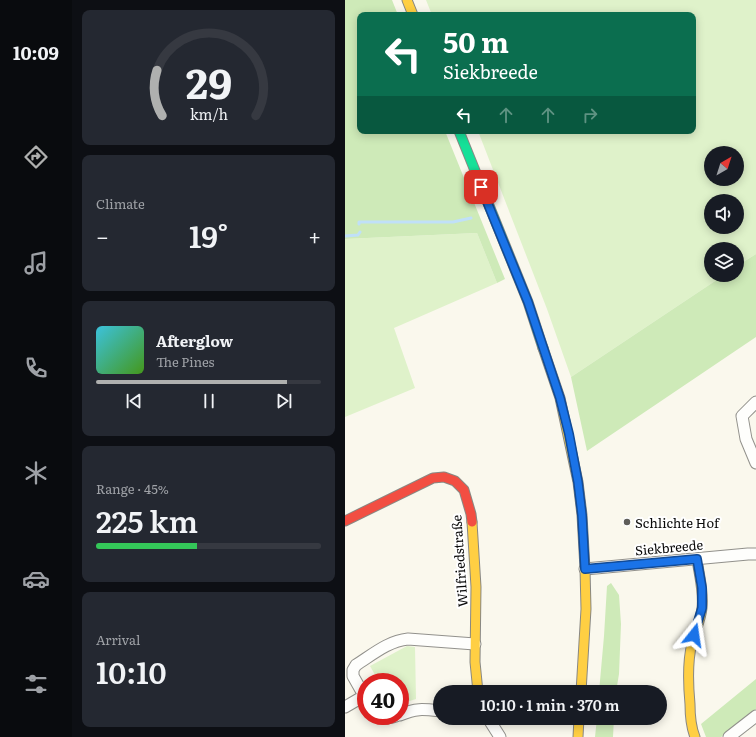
<!DOCTYPE html>
<meta charset="utf-8">
<style>
:root{--surface:#171b24;--page:#242831;--text:#f1f3f6;--muted:#9ea1a6;--line:#363941;--accent:#afb0af}
body{margin:0;font-family:Literata,serif;background:var(--page);color:var(--text);height:100vh;display:flex;flex-direction:column;font-size:15px;white-space:nowrap}
*{box-sizing:border-box;margin:0}
p{font-size:13px;color:var(--muted)}
.icon{flex:none;width:22px;height:22px;fill:none;stroke:currentColor;stroke-width:2;stroke-linecap:round;stroke-linejoin:round}
.map{position:relative;flex:1;overflow:hidden}
.details{display:flex;flex-direction:column;gap:10px;padding:10px;background:#0d0f14;width:273px}
.details>*{flex:none}
.hud{position:absolute;left:12px;top:12px;width:339px;height:122px;border-radius:8px;box-shadow:0 2px 10px #0003;background:#0b6e4f;color:#fff;overflow:hidden}
.needle{width:26px;rotate:39deg}
.fabs{position:absolute;left:359px;top:146px;display:grid;gap:8px}
.fabs a{display:grid;place-items:center;width:40px;height:40px;border-radius:50%;background:var(--surface);box-shadow:0 2px 10px #0003;font-size:20px}
.speed{position:absolute;left:12px;top:673px;display:flex;gap:8px;font-size:20px;font-weight:700;text-align:center}
.speed>*{display:grid;place-content:center;width:52px;height:52px;border-radius:50%;background:var(--surface);box-shadow:0 2px 10px #0003;line-height:1}
.speed .limit{border:6px solid #d22;background:#fff;color:#111}
.pin{position:absolute;display:grid;place-items:center;width:34px;height:34px;color:#fff;margin:-17px;border-radius:8px;box-shadow:0 2px 6px #0006}
.me{position:absolute;width:44px;margin:-22px;rotate:15deg;stroke-linejoin:round;filter:drop-shadow(0 0 3px #0008)}
.turn{display:flex;align-items:center;gap:14px;height:84px;padding:0 20px;font-size:18px}
.turn .icon{width:52px;height:52px;stroke-width:2.5}
.turn b{display:block;font-size:28px;line-height:34px}
.lanes{display:flex;align-items:center;height:38px;padding:0 20px;background:#0003;justify-content:center;gap:20px;direction:ltr}
.lanes .off{opacity:.35}
.big{font-size:30px;font-weight:600;line-height:1.1}
.details .tile{flex:1;display:flex;flex-direction:column;justify-content:center;gap:6px;min-width:0;padding:0 14px;border-radius:8px;background:var(--page)}
.details .dial{align-items:center;gap:0}
.dial svg{height:104px;overflow:visible;fill:none;stroke:var(--line);stroke-width:7;stroke-linecap:round;text-anchor:middle}
.dial text{fill:var(--text);stroke:none}
.song{display:flex;align-items:center;gap:12px}
.cover{width:48px;height:48px;border-radius:6px;background:linear-gradient(135deg,hsl(190 70% 55%),hsl(100 70% 35%))}
.played{height:4px;border-radius:2px;background:linear-gradient(90deg,var(--accent) 85%,var(--line) 85%)}
.keys{display:flex;justify-content:space-around;direction:ltr}
.heat{display:flex;justify-content:space-between;align-items:center;font-size:22px;direction:ltr}
.charge{height:6px;border-radius:3px;background:linear-gradient(90deg,#34c759 45%,var(--line) 0)}
.trip{position:absolute;left:88px;top:685px;width:234px;height:40px;border-radius:20px;background:var(--surface);box-shadow:0 2px 10px #0003;font-weight:600;line-height:40px;text-align:center}
main{display:flex;flex:1;min-height:0}
.tab-bar{display:flex;flex-direction:column;width:72px;justify-content:space-around;align-items:center;background:#090b0e;color:var(--muted)}
.tab-bar .icon{width:28px;height:28px}
.tab-bar .on{color:var(--accent)}
.tab-bar b{font-size:18px;color:var(--text)}
.map>svg:first-child{display:block}
.green{fill:#dff2ca;fill-rule:evenodd}
.forest{fill:#ceeab8}
.lines{fill:none;stroke-linecap:round;stroke-linejoin:round}
.stream{stroke:#c0e0f8;stroke-width:3}
.street-casing{stroke:#92918c;stroke-width:13}
.fast-casing{stroke:#898883;stroke-width:11}
.slow-casing{stroke:#898883;stroke-width:11}
.jam-casing{stroke:#898883;stroke-width:11}
.street{stroke:#fefefc;stroke-width:11}
.fast{stroke:#16e098;stroke-width:9}
.slow{stroke:#ffcf43;stroke-width:9}
.jam{stroke:#f24e42;stroke-width:9}
.route-casing{stroke:#114b97;stroke-width:10}
.route{stroke:#1a73e8;stroke-width:7}
.poi-dot{fill:#5e5d59;stroke:#fff;stroke-width:1.5}
.labels{text-anchor:middle;dominant-baseline:central;stroke-width:4;stroke-linejoin:round;paint-order:stroke}
.poi-label{font-size:13px;fill:#0a0a0a;stroke:#fff;text-anchor:start}
.street-label{font-size:13px;fill:#0a0a0a;stroke:#fff}
</style>
<main>
<nav class="tab-bar">
<b>10:09</b>
<svg class="icon on" aria-label="directions" viewBox="0 0 24 24"><path d="M12 3l9 9-9 9-9-9zM9 14v-3h6M13 9l2 2-2 2"/></svg>
<svg class="icon" aria-label="music" viewBox="0 0 24 24"><path d="M9 18V5l10-2v13"/><circle cx="6" cy="18" r="3"/><circle cx="16" cy="16" r="3"/></svg>
<svg class="icon" aria-label="phone" viewBox="0 0 24 24"><path d="M5 4h4l2 5-3 2q2 4 5 5l2-3 5 2v4C11 20 4 13 5 4z"/></svg>
<svg class="icon" aria-label="climate" viewBox="0 0 24 24"><path d="M12 3v18M4 7l16 10M4 17L20 7"/></svg>
<svg class="icon" aria-label="car" viewBox="0 0 24 24"><path d="M5 17H2v-5l4-1 3-4h7l3 4 3 1v5h-3M9 17h6M6 11h13"/><circle cx="7" cy="17" r="2"/><circle cx="17" cy="17" r="2"/></svg>
<svg class="icon" aria-label="filters" viewBox="0 0 24 24"><path d="M4 7h16M4 17h16"/><circle cx="9" cy="7" r="2"/><circle cx="15" cy="17" r="2"/></svg>
</nav>
<section class="details">
<div class="tile dial"><svg viewBox="0 0 100 80">
<path d="M14 69A42 42 0 1 1 86 69"/>
<path d="M14 69A42 42 0 0 1 10 34" stroke="#afb0af"/>
<text x="50" y="56" font-size="32" font-weight="700">29</text>
<text x="50" y="72" font-size="11">km/h</text>
</svg></div>
<div class="tile"><p>Climate</p>
<div class="heat"><a>−</a><b class="big">19°</b><a>+</a></div>
</div>
<div class="tile">
<div class="song"><i class="cover"></i><div><b>Afterglow</b><p>The Pines</p></div></div>
<div class="played"></div>
<div class="keys"><svg class="icon" aria-label="previous" viewBox="0 0 24 24"><path d="M18 5L8 12l10 7zM5 5v14"/></svg><svg class="icon" aria-label="pause" viewBox="0 0 24 24"><path d="M8 5v14M16 5v14"/></svg><svg class="icon" aria-label="next" viewBox="0 0 24 24"><path d="M6 5l10 7-10 7zM19 5v14"/></svg></div>
</div>
<div class="tile"><p>Range · 45%</p><b class="big">225 km</b><div class="charge"></div></div>
<div class="tile"><p>Arrival</p><b class="big">10:10</b></div>
</section>
<div class="map">
<svg width="411" height="737" viewBox="0 0 411 737">
<rect width="100%" height="100%" fill="#faf8ed"/>
<path class="green" d="M81,0H411V254L392,266V249H366V275H379L226,377L202,309L133,131H348V15H87ZM366,153H392V179H366ZM366,201H392V227H366Z
M132,233L152,283L49,328L70,388L0,417V239Z
M62,646L70,647L71,699L55,704V682H34L25,666Z"/>
<path class="forest" d="M0,0H47L53,15H15V131H100L160,279L152,283L132,233L0,239Z
M411,254V337L242,451L226,377L379,275H392V266Z
M266,583L274,595L276,624L274,674L271,692H254L259,636L262,586Z
M411,679V709L390,727L376,737H361L356,724Z
M252,718H269L268,737H250Z"/>
<g class="lines">
<path class="stream" d="M14,224V222H108L126,218
M0,236L13,235L15,232"/>
<defs>
<path id="street" d="M411,402L397,416L401,439L411,463
M240,569L403,554H411
M21,699L8,676V670L11,665C27,655 43,641 63,639L130,644
M0,707L19,696
M55,715C71,708 78,709 95,711
M32,716C38,720 44,718 51,716
M143,718L155,737
M384,737L411,716"/>
<path id="fast" d="M114,131L183,302L198,348"/>
<path id="slow" d="M62,0L68,15
M198,348L215,398L233,482L237,515L240,569L241,609L236,692
M127,522L131,587L130,662L133,692
M233,737L234,718
M350,737C346,727 345,715 345,704C343,683 342,663 347,643C350,631 356,620 357,608C359,591 354,575 352,559"/>
<path id="jam" d="M0,521L88,478L99,477L110,481L119,490L126,514L127,522"/>
</defs>
<use href="#street" class="street-casing"/>
<use href="#fast" class="fast-casing"/>
<use href="#slow" class="slow-casing"/>
<use href="#jam" class="jam-casing"/>
<use href="#street" class="street"/>
<use href="#fast" class="fast"/>
<use href="#slow" class="slow"/>
<use href="#jam" class="jam"/>
</g>
<g class="lines">
<defs>
<path id="route" d="M136,187L183,302L215,398L224,434L233,482L237,515L240,569L352,559L357,588V608L349,635"/>
</defs>
<use href="#route" class="route-casing"/>
<use href="#route" class="route"/>
</g>
<circle class="poi-dot" cx="282" cy="522" r="4"/>
<g class="labels">
<g class="poi-label">
<text x="290" y="522">Schlichte Hof</text>
</g>
<g class="street-label">
<text transform="translate(324 547) rotate(-5)">Siekbreede</text>
<text transform="translate(114 561) rotate(-94)">Wilfriedstraße</text>
</g>
</g>
</svg>
<div class="fabs">
<a><svg class="needle" viewBox="-14 -14 28 28"><path d="M0-13l5 13h-10z" fill="#e53935"/><path d="M0 13l5-13h-10z" fill="#9ea1a6"/></svg></a>
<a><svg class="icon" aria-label="sound" viewBox="0 0 24 24"><path d="M4 9h4l5-4v14l-5-4H4zM17 9q2 3 0 6"/></svg></a>
<a><svg class="icon" aria-label="layers" viewBox="0 0 24 24"><path d="M12 4l9 5-9 5-9-5zM3 14l9 5 9-5"/></svg></a>
</div>
<div class="speed"><div class="limit">40</div></div>
<div class="pin" style="left:136px;top:187px;background:#d93025"><svg class="icon" aria-label="arrive" viewBox="0 0 24 24"><path d="M6 21V4h12l-3 4 3 4H6"/></svg></div>
<svg class="me" style="left:349px;top:635px" viewBox="-20 -20 40 40"><path d="M0-17L14 15 0 8-14 15z" fill="#1a73e8" stroke="#fff" stroke-width="4"/></svg>
<div class="trip">10:10 · 1 min · 370 m</div>
<div class="hud">
<div class="turn"><svg class="icon" aria-label="left" viewBox="0 0 24 24"><path d="M17 20v-9H6M10 6l-5 5 5 5"/></svg><div><b>50 m</b>Siekbreede</div></div>
<div class="lanes"><svg class="icon" aria-label="left" viewBox="0 0 24 24"><path d="M17 20v-9H6M10 6l-5 5 5 5"/></svg><svg class="icon off" aria-label="ahead" viewBox="0 0 24 24"><path d="M12 20V5M6 11l6-6 6 6"/></svg><svg class="icon off" aria-label="ahead" viewBox="0 0 24 24"><path d="M12 20V5M6 11l6-6 6 6"/></svg><svg class="icon off" aria-label="right" viewBox="0 0 24 24"><path d="M7 20v-9h11M14 6l5 5-5 5"/></svg></div>
</div>
</div>
</main>
